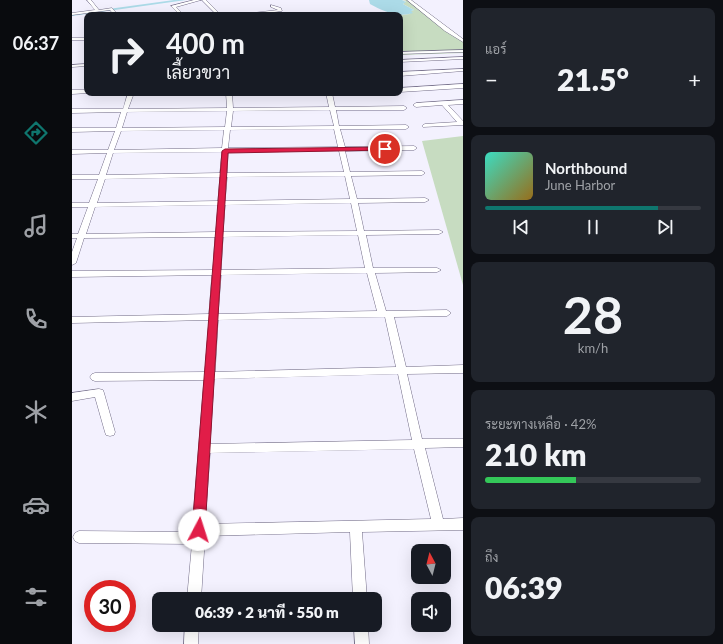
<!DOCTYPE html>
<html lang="th">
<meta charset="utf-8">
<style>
:root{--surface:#171b24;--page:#20242c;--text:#f1f3f6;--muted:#9ea1a6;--line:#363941;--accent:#0f766e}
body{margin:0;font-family:Lato,Sarabun,sans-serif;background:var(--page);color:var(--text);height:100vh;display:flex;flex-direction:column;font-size:15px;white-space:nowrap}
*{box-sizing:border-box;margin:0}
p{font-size:13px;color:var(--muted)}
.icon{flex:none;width:22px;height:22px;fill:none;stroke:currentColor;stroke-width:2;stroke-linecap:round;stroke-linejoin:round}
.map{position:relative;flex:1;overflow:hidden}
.side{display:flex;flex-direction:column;gap:8px;padding:8px;background:#0d0f14;width:260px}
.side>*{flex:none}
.banner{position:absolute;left:12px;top:12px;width:319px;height:84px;border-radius:8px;box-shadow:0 4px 16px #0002;background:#171b24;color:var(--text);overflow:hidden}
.needle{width:26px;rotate:353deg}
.controls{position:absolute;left:339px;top:544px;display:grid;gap:8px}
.controls a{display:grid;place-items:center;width:40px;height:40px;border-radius:8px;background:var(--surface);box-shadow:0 4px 16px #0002;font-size:20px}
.speed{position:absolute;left:12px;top:580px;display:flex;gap:8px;font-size:20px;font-weight:700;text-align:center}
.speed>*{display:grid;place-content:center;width:52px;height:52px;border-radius:50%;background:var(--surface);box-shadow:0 4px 16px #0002;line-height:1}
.speed .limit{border:6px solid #d22;background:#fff;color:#111}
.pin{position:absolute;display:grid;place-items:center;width:34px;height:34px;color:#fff;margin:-17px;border:2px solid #fff;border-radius:50%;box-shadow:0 1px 4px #0007}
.me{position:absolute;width:44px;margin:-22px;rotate:5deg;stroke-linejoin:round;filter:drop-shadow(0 0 3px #0008)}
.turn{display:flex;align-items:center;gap:14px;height:84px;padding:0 16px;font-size:18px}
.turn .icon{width:52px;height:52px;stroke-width:2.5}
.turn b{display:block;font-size:28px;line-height:34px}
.big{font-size:30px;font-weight:800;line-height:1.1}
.side .widget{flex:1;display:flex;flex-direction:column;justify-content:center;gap:6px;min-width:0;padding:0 14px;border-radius:8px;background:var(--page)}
.side .dial{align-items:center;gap:0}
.dial b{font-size:52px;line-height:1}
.song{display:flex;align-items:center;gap:12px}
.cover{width:48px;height:48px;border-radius:6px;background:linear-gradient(135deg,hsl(170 70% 55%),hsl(40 70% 35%))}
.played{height:4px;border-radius:2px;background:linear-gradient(90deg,var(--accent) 80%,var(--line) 80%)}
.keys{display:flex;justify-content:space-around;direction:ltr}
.heat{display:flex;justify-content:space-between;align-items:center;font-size:22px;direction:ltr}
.charge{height:6px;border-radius:3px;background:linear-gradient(90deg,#34c759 42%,var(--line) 0)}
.trip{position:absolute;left:80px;top:592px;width:230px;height:40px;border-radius:8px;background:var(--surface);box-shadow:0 4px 16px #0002;font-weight:800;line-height:40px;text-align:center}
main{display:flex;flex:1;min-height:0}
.tab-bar{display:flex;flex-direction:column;width:72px;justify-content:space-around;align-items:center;background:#090b0e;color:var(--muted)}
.tab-bar .icon{width:28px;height:28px}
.tab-bar .current{color:var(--accent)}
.tab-bar b{font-size:18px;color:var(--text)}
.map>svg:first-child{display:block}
.green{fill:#c7dcc1}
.water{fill:#acdbe8}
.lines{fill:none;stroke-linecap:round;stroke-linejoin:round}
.canal{fill:#acdbe8;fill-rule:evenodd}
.minor-casing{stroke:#726c87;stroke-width:1}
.minor{fill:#fff;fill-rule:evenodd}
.route{fill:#e11d48;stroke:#92132f}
</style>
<main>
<nav class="tab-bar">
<b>06:37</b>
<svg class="icon current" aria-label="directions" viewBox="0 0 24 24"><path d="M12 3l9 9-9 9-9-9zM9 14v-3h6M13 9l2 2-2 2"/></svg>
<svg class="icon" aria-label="music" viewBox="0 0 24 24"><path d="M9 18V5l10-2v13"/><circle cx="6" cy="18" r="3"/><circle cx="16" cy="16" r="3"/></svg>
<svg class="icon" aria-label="phone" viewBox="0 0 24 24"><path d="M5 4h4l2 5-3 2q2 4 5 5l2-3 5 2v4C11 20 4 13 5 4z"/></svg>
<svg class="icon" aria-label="climate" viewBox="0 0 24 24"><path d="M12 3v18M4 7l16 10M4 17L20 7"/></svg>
<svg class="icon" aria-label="car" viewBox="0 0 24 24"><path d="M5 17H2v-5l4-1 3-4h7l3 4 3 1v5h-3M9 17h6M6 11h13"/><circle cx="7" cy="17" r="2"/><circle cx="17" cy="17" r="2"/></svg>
<svg class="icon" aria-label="filters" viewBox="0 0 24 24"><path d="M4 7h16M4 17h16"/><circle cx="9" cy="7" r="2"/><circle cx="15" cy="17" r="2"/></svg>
</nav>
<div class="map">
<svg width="391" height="644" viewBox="0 0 391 644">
<rect width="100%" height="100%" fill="#f3f1fe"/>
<path class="green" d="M330,0H339L391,39V53L328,55L327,15L338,14V11L342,10L331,4L334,1Z
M391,136V285L350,141Z"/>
<path class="water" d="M297,0H330L334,2L331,4L342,10L339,11L341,13C325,18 311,11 298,4Z"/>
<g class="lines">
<path class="canal" d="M102,0H114L0,16V14Z"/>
<defs>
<path id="minor" d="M15,0H19L27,10L40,8L46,15H42L38,10L0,15V13L23,10Z
M122,0H129L104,7L112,15H108L99,6Z
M130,0H134L149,15H145Z
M335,0H339L391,39V42L373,31Z
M199,5L209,8L210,11L179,15H164L206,10L199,7Z
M0,38H15V40H0Z
M391,50V52L328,54V52Z
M391,57V59L328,62V60Z
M15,64V66L0,67V65Z
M391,69V71L328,76V72Z
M391,84V88L328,92V88Z
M0,90H15V93H17L0,94Z
M56,93H62L56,109L155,108L154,93H160L161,108L257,107L254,93H260L263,107L332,106L335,108L332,110H264L267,126L334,125L337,127L334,129H268L273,147L342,146L345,148L342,150L273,151L278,172L350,171L353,173L350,175L279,176L285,199L353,198L357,200L353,202L286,203L292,231L367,230L371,232L367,234L294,235L301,268H365L369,270L365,272L303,273L314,311L375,310L379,313L375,316L322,317L334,367L391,365V373L335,374L350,439H391V447L353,448L371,519L391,518V530L290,532L295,599H281L278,532L133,536L129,599H115L120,544L7,543L3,541L1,537L3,533L7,531L120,532L132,380L23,381L20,380L18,377L20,374L23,373L133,372L137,320L0,323V317L137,314L140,275L0,277V271L141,270L143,237L12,238L4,263L0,265V252L5,238H0V234H6L16,207H0V203H17L26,179H0V175H27L35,153L0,154V150H36L43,131L0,132V128H44L49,112L0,113V109H51ZM258,110L262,126L159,127L161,111ZM155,111L153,127L50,128L55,112ZM262,129L266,147L156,148L158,130ZM152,130L150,148L42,150L49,131ZM267,151L272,172L155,173L156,152ZM150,152L148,173L34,175L41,153ZM273,176L278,199L153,201L155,177ZM148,177L146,201L25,203L33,179ZM279,203L285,231L151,232L153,205ZM146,205L144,232L14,234L23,207ZM286,235L293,268L149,270L151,237ZM295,273L305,311L146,314L149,275ZM313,317L324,367L143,372L146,320ZM326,374L340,440L138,444L142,379ZM342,449L359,519L133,524L138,453Z
M391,100V104L376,105L391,121V125L351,127V125L353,124L385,122L370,105L344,107L341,105L344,103Z
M27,389L31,390L32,393L43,432L42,435L38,436L34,435L33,432L23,397L0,401V393Z
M113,625H127L126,644H112Z
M282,625H296L297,644H283Z"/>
</defs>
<use href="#minor" class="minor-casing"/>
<use href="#minor" class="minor"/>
</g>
<path class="route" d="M313,147H316V150L156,153L133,530L131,534L127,536L122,534L120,530L150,151L153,149Z"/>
</svg>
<div class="controls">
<a><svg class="needle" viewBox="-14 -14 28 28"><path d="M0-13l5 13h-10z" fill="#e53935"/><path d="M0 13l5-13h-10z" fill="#9ea1a6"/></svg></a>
<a><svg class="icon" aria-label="sound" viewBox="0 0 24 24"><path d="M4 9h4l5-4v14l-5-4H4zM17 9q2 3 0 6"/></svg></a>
</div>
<div class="speed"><div class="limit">30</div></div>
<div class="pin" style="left:313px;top:149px;background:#d93025"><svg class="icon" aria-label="arrive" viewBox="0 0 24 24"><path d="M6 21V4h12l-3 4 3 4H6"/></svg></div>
<svg class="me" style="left:127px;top:530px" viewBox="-20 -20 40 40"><circle r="19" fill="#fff"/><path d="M0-13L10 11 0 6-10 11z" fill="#e11d48"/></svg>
<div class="trip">06:39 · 2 นาที · 550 m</div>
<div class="banner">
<div class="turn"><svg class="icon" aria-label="right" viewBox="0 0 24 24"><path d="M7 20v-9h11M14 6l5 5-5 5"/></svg><div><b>400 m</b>เลี้ยวขวา</div></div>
</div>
</div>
<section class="side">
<div class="widget"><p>แอร์</p>
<div class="heat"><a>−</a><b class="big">21.5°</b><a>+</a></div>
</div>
<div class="widget">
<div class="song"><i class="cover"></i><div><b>Northbound</b><p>June Harbor</p></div></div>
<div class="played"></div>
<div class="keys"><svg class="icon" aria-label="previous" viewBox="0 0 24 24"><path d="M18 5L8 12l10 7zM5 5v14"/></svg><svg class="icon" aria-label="pause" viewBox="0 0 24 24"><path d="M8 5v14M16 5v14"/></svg><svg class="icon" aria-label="next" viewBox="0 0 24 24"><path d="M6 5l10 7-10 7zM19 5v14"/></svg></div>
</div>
<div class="widget dial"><b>28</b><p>km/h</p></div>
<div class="widget"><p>ระยะทางเหลือ · 42%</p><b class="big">210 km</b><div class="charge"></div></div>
<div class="widget"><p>ถึง</p><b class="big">06:39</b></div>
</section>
</main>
